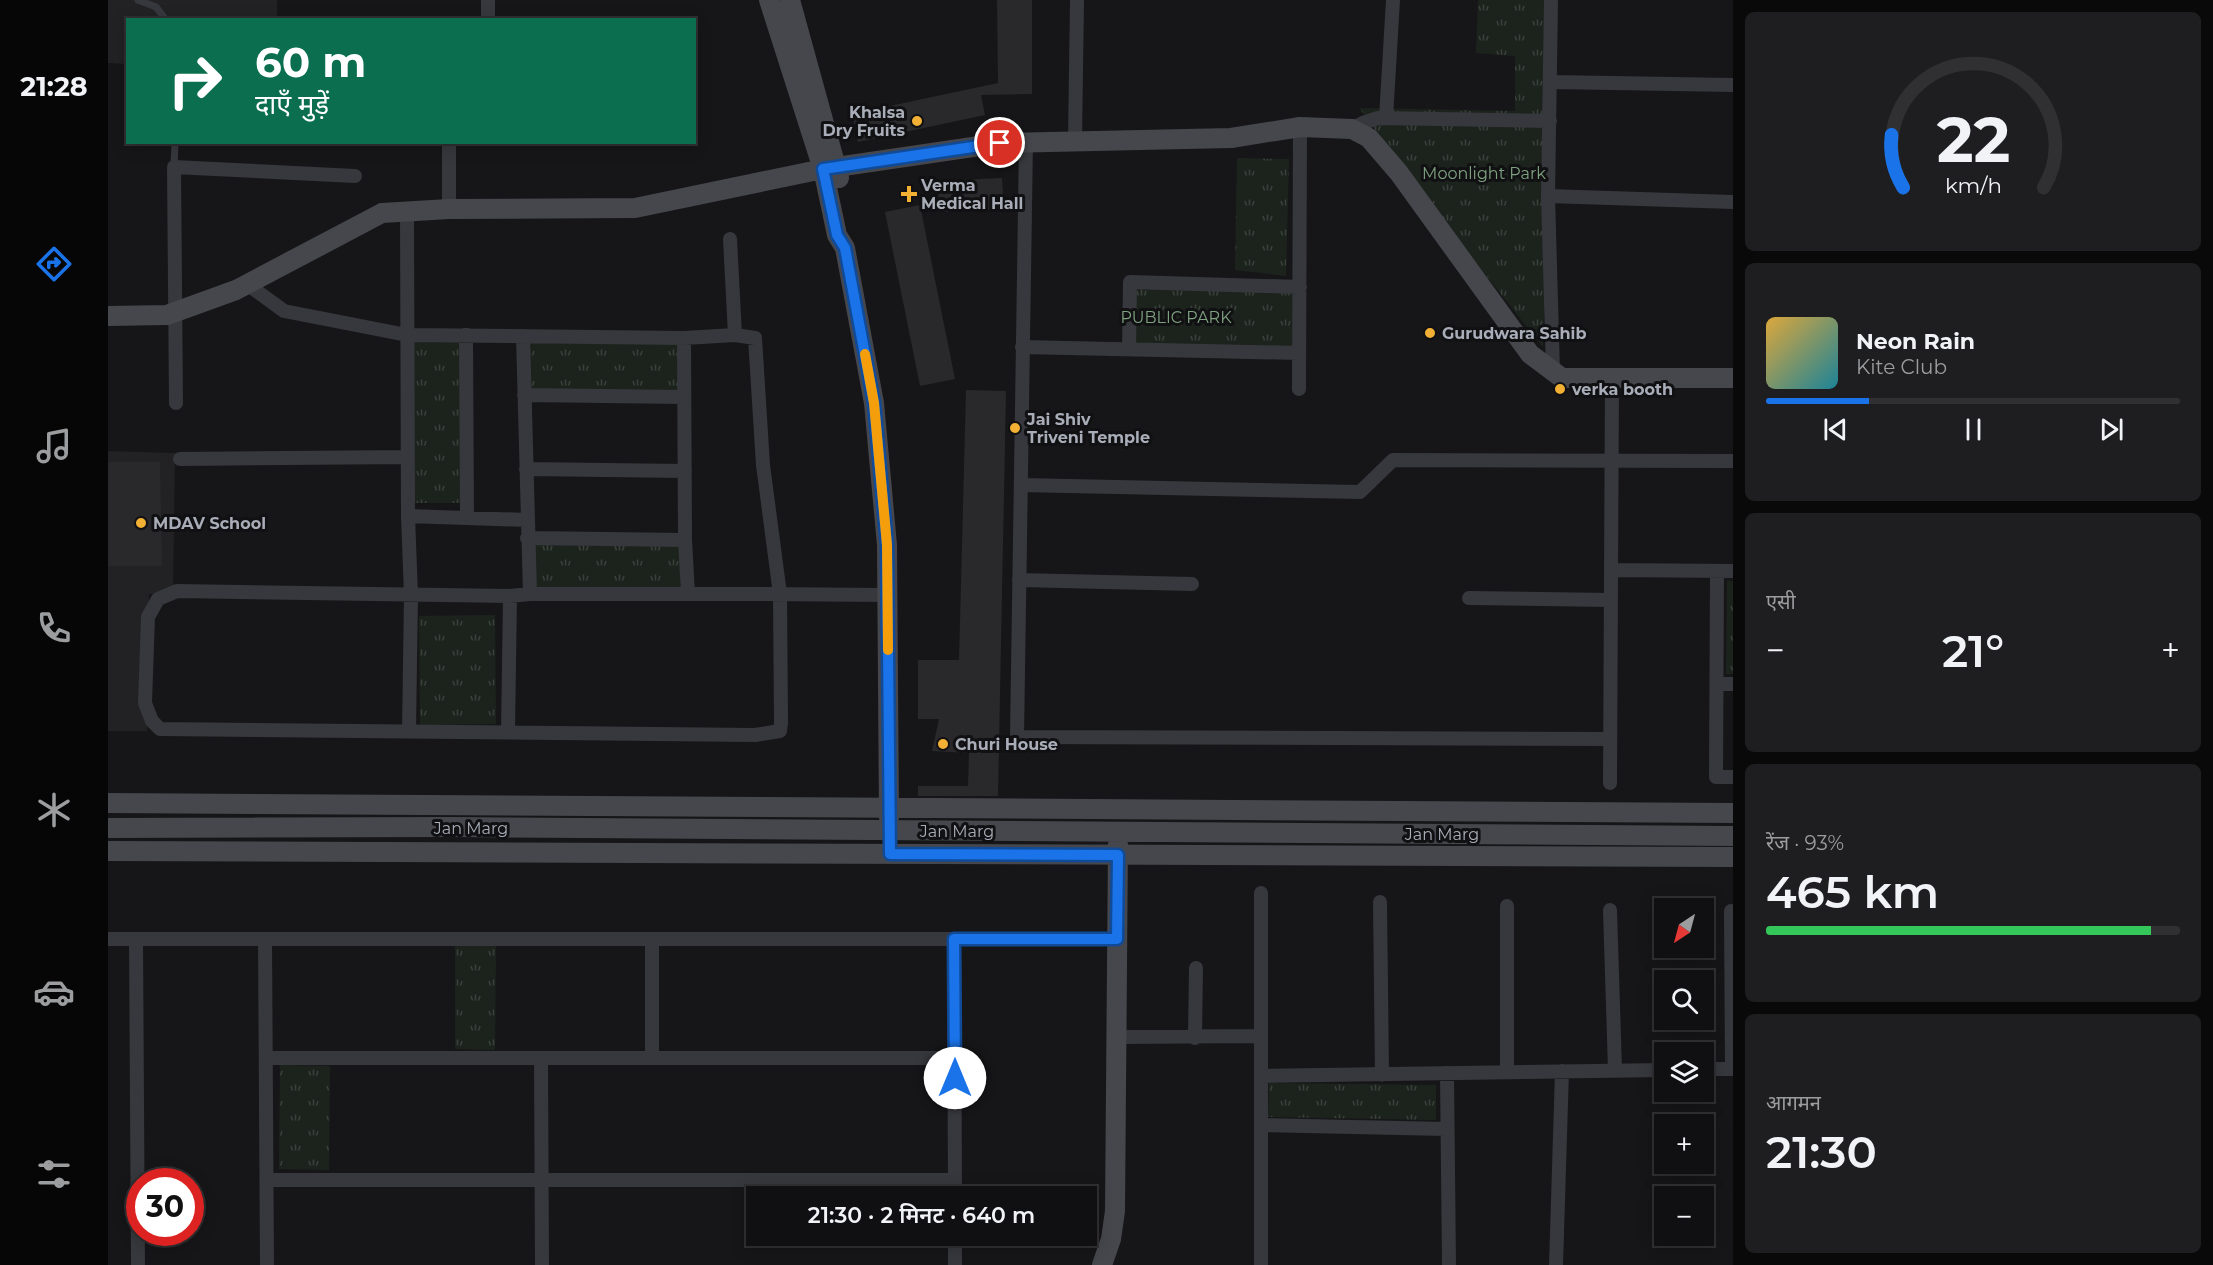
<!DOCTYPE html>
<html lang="hi">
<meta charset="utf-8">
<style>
:root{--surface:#101012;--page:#1e1e20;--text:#f1f3f6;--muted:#9c9d9f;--line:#303032;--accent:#1a73e8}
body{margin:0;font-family:Montserrat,"Noto Sans Devanagari",sans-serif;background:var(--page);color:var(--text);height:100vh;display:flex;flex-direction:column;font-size:22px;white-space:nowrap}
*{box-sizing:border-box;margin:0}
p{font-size:20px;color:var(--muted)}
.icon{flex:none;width:33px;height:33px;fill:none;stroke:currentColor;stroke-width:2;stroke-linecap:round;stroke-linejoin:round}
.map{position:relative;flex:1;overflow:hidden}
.details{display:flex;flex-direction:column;gap:12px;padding:12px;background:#09090a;width:480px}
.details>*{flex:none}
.banner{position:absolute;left:18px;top:18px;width:570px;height:126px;border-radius:0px;box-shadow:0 3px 15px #0003,0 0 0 2px var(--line);background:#0b6e4f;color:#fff;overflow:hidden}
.needle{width:39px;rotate:216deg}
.controls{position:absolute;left:1546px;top:898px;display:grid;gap:12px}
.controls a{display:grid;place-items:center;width:60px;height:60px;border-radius:0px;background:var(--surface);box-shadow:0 3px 15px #0003,0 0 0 2px var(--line);font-size:30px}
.speed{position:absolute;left:18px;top:1168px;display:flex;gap:12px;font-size:30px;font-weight:700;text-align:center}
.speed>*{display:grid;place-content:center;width:78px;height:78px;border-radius:50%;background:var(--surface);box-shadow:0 3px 15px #0003,0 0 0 2px var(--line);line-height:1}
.speed .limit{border:9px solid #d22;background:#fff;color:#111}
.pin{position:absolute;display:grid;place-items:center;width:51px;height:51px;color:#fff;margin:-26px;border:3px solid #fff;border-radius:50%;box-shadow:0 2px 6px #0007}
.me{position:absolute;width:66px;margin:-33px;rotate:0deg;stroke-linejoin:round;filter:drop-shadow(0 0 4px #0008)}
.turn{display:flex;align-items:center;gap:21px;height:126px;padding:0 30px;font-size:27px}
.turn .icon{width:78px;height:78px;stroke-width:2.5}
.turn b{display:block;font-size:42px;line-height:51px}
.big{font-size:45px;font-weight:600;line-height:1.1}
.details .widget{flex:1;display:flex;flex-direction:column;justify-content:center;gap:9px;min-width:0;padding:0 21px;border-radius:9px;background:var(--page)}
.details .dial{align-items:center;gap:0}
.dial svg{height:156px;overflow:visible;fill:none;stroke:var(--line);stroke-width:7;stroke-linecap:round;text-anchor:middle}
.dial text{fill:var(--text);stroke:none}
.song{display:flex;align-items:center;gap:18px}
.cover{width:72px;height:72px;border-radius:9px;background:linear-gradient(135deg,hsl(40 70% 55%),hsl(190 70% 35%))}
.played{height:6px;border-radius:3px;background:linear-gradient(90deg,var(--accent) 25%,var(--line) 25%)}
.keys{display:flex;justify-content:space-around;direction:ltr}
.heat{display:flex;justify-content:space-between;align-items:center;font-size:33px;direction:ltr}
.charge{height:9px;border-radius:4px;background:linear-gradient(90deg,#34c759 93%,var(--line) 0)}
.trip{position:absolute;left:638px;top:1186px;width:351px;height:60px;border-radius:0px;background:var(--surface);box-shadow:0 3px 15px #0003,0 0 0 2px var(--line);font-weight:600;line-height:60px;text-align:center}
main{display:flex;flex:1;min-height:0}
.tab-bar{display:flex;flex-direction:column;width:108px;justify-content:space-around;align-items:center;background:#060607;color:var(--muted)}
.tab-bar .icon{width:42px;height:42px}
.tab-bar .on{color:var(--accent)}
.tab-bar b{font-size:27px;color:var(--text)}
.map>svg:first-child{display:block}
.built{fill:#222225}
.park{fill:url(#park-tufts)}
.building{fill:#29292c}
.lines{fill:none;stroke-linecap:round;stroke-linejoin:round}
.lane{stroke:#37383d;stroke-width:7}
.street{stroke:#37383d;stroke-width:14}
.secondary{stroke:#45474d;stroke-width:20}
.route-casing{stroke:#114b97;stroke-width:15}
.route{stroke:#1a73e8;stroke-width:10}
.slow{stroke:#f59e0b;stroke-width:10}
.poi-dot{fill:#f2b134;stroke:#111113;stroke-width:2}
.labels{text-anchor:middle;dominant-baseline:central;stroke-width:6;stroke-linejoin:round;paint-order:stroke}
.poi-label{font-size:16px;font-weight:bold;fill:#a8adb8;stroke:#111113;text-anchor:start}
.park-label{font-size:16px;fill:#7fa381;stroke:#111113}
.street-label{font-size:16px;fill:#a8adb8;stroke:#111113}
</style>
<main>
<nav class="tab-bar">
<b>21:28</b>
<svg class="icon on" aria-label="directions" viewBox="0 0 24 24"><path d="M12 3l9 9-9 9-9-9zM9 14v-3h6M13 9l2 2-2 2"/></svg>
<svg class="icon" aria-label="music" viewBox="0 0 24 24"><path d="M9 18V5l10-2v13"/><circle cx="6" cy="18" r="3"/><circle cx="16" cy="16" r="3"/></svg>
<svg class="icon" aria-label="phone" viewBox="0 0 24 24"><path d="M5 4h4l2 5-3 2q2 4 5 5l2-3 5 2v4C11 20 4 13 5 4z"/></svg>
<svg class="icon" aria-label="climate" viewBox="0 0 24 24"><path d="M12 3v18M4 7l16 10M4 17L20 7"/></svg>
<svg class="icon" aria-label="car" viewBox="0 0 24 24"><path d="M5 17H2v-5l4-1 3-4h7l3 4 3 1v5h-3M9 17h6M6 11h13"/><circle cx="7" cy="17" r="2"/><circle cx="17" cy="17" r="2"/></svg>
<svg class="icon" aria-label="filters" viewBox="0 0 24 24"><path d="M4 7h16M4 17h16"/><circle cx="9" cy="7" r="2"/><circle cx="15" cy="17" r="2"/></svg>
</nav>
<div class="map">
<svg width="1625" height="1265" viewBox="0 0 1625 1265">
<defs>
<pattern id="park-tufts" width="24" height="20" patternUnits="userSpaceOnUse" patternTransform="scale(1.5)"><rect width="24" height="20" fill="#1c231d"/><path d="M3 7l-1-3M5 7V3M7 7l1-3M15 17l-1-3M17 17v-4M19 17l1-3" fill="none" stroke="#3a403c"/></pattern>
</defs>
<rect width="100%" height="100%" fill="#161618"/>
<path class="built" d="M0,0H169V19L20,20L19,64L0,63Z
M0,451L67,453L65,594H41L39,731H0Z"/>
<path class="park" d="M1370,0H1444L1435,347L1322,205L1251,108L1407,111V56L1368,53Z
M1129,158L1181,159L1178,276L1127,270Z
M1022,282L1192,287L1191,353L1021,349Z
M305,339H353V503H306Z
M422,342L571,343V391L422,390Z
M425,544H572V599L425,598Z
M1619,581H1625V674H1618Z
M387,615L388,724L312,725L311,616Z
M347,944L388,946L387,1050L347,1049Z
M172,1065L222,1066L221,1170L171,1169Z
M1161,1083L1328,1085V1120L1160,1117Z"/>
<path class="building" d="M889,0H924V94L873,95L877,115L750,142L744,114L890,83Z
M894,178L896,209L831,212L830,181Z
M812,205L847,379L812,386L777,212Z
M858,390L898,391L890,796H810V786H860L861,753L824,751L831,719H810V660H851Z
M0,462H52L54,566H0Z"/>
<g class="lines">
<path class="lane" d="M30,0L48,7L58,20
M66,167L67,142"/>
<path class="street" d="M380,0V20
M1443,0L1440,196L1445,371
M1443,82L1625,85
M1278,118L1285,0
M1244,129L1255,123L1270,118L1442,121
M967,141L969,0
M918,142L909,737L1502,739
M1440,196L1625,202
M341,209V142
M299,212L300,516L303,595L301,731
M622,239L627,335L647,338L655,465L672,594L673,723L672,731L647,735L52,729L44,721L37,703L40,617L50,599L69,591L402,596L422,594H650L779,595
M139,284L176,311L299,335L576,338L627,335
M358,335L359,518
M415,336L422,594
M576,338L577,540L580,594
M914,347L1191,353
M1021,349L1022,282L1192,287
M1191,389L1192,127
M416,395L576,397
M68,403L66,167L247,176
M72,459L300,457
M418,469L577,471
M913,485L1252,492L1285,460L1625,461
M300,516L419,520
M419,538L577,540
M1503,570L1625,571
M1609,571L1608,777H1625
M911,580L1084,584
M1361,598L1503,600
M1609,684H1625
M400,731L402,596
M1502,783L1504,378
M1153,893V1265
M1272,902L1274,1075
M1399,906V1072
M1502,910L1507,1070
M1623,911L1624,1069
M0,939H1009
M28,939L30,1265
M157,939L159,1265
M544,939V1058
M846,939L847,1197
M1008,1037L1153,1036
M1087,1038L1088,968
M158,1058H847
M433,1059L434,1265
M1596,1069H1625
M1339,1073L1341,1265
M1153,1076L1557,1070
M1153,1125L1339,1129
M159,1180H847
M847,1265V1236
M1448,1265L1454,1071"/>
<path class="secondary" d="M661,0L715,169L729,235L737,248L766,403L779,545L781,818
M682,0L731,178
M0,316L59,315L128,290L274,213L341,209L527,208L715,169L892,143L1123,138L1192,127L1244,129L1261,138L1291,173L1422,354L1454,378H1625
M0,803L1625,813
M0,828L344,827L1625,836
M0,851L1625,857
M994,1265L1003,1239L1007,1211L1010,844"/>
</g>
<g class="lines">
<defs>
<path id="route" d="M847,1078L846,939H1009L1010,855L782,854L779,545L766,403L737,248L729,235L715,169L892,143"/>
</defs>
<use href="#route" class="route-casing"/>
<use href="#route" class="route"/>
<path class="slow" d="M757,354L766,403L779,545L780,650"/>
</g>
<g class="poi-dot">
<circle cx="809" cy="121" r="6"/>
<path d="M798 185h6v6h6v6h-6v6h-6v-6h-6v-6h6z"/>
<circle cx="1322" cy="333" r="6"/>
<circle cx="1452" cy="389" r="6"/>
<circle cx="907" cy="428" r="6"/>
<circle cx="33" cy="523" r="6"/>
<circle cx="835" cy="744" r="6"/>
</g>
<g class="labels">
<g class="poi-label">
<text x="797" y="112" text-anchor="end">Khalsa<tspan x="797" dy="18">Dry Fruits</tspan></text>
<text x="813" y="185">Verma<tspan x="813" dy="18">Medical Hall</tspan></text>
<text x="1334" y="333">Gurudwara Sahib</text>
<text x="1464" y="389">verka booth</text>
<text x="919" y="419">Jai Shiv<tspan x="919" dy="18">Triveni Temple</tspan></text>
<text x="45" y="523">MDAV School</text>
<text x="847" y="744">Churi House</text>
</g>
<g class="park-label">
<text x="1376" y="173">Moonlight Park</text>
<text x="1068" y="317">PUBLIC PARK</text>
</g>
<g class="street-label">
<text x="363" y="828">Jan Marg</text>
<text x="849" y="831">Jan Marg</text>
<text x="1334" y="834">Jan Marg</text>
</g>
</g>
</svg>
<div class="controls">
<a><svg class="needle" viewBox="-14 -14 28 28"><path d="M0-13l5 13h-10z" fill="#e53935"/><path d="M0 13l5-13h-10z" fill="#9c9d9f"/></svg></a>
<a><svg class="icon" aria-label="search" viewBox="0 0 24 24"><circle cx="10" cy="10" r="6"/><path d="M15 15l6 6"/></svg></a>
<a><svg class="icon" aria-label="layers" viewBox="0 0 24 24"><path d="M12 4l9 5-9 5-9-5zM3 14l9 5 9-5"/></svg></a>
<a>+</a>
<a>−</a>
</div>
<div class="speed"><div class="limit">30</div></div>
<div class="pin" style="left:892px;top:143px;background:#d93025"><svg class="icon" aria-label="arrive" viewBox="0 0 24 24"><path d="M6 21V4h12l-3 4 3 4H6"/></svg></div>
<svg class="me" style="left:847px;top:1078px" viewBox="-20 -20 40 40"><circle r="19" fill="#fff"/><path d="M0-13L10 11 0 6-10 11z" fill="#1a73e8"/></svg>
<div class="trip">21:30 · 2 मिनट · 640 m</div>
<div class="banner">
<div class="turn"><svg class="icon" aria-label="right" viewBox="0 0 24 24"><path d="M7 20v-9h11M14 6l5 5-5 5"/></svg><div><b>60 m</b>दाएँ मुड़ें</div></div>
</div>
</div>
<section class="details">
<div class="widget dial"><svg viewBox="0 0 100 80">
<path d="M14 69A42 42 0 1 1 86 69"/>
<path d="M14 69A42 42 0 0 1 8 42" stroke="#1a73e8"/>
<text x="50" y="56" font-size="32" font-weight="700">22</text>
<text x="50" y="72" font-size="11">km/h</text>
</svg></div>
<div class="widget">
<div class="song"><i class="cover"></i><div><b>Neon Rain</b><p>Kite Club</p></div></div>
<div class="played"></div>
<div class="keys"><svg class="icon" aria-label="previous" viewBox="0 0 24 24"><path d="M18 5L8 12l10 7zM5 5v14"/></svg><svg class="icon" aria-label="pause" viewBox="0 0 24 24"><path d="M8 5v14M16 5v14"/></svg><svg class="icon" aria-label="next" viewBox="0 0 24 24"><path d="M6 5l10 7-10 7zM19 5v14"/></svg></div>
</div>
<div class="widget"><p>एसी</p>
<div class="heat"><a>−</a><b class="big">21°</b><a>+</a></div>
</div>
<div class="widget"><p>रेंज · 93%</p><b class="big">465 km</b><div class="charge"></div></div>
<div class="widget"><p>आगमन</p><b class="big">21:30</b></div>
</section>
</main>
